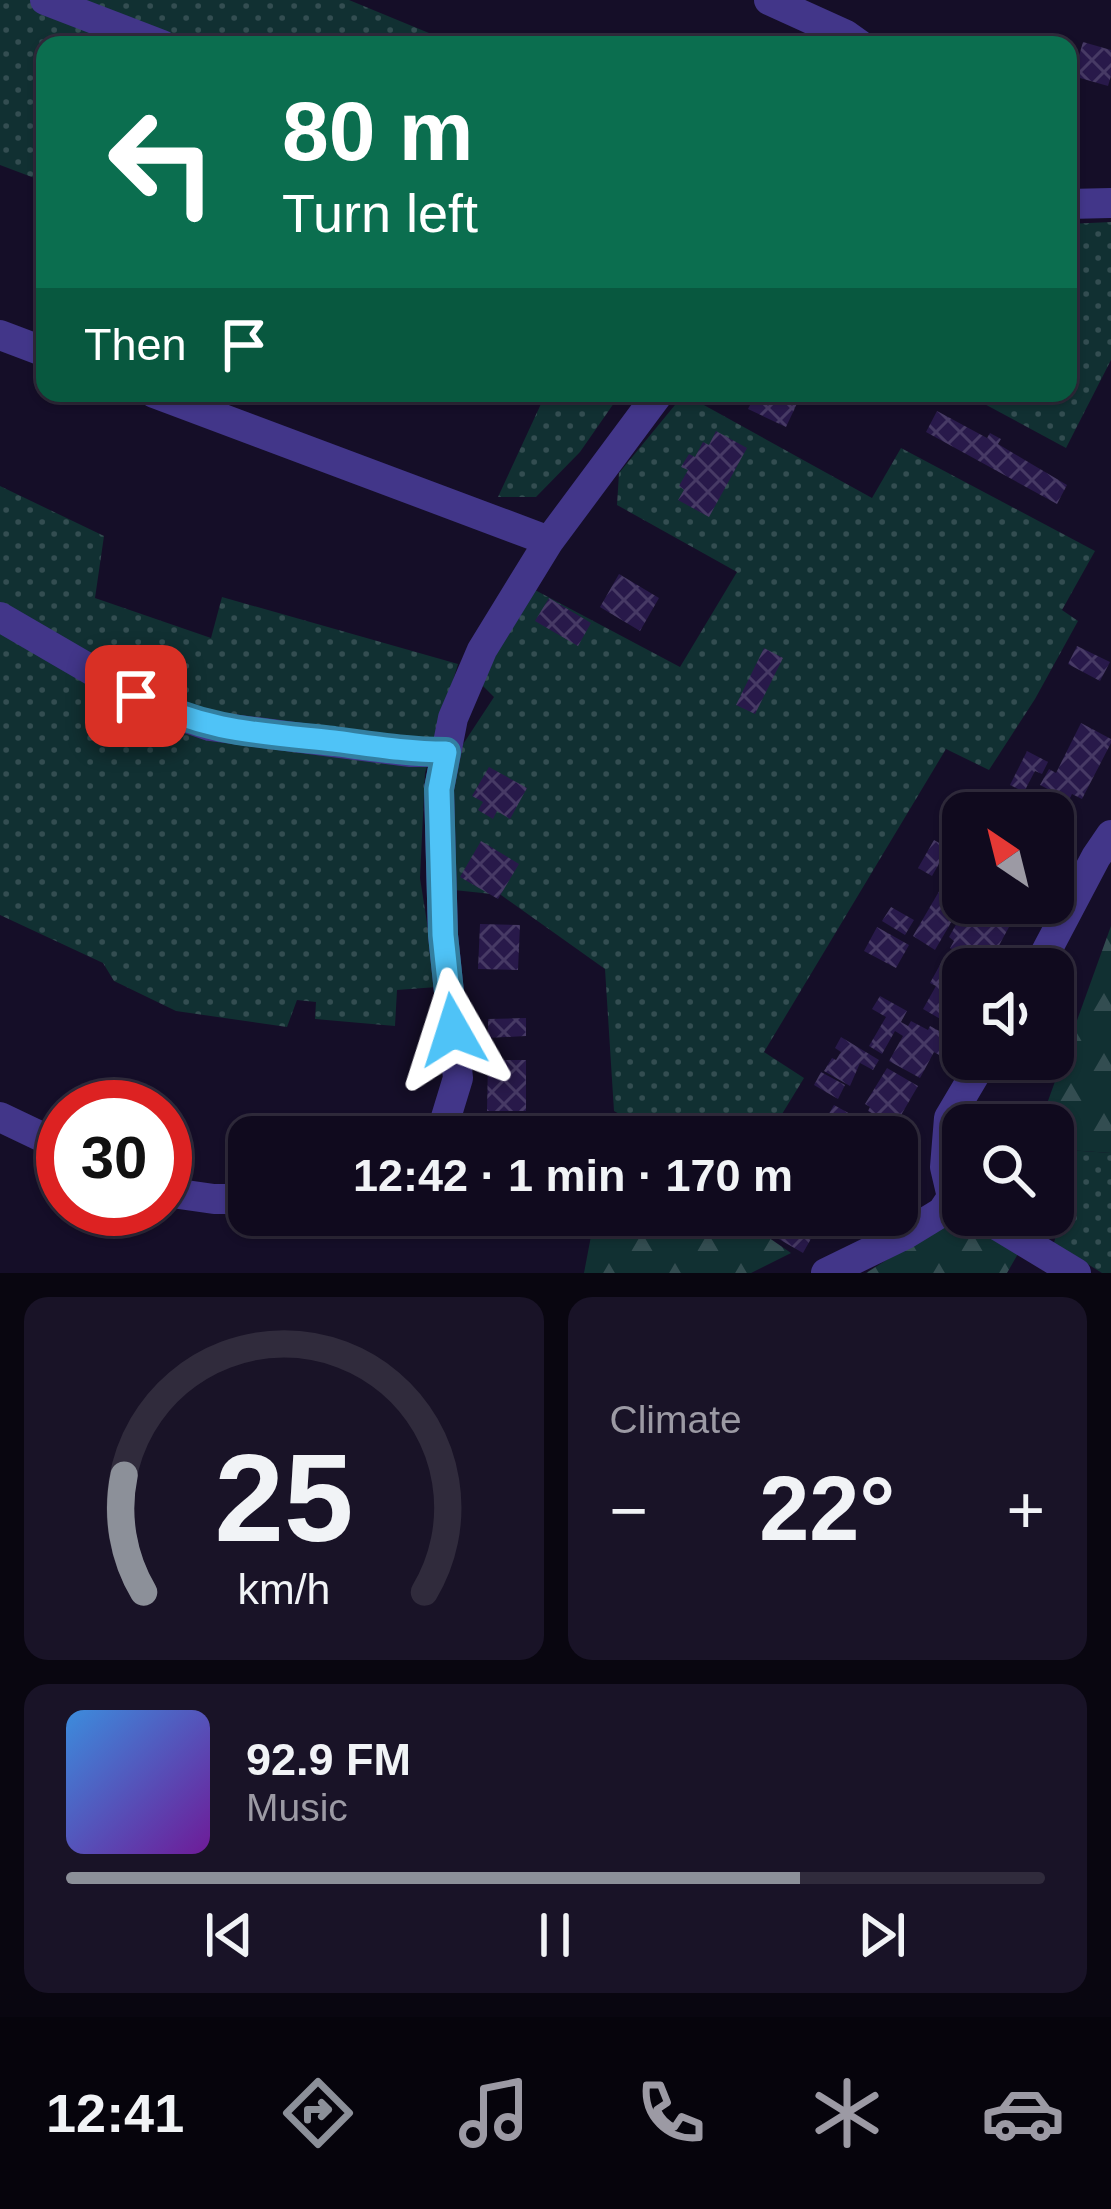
<!DOCTYPE html>
<meta charset="utf-8">
<style>
:root{--surface:#100a1e;--page:#191327;--text:#f1f3f6;--muted:#9c9aa4;--line:#302b3c;--accent:#8c9099}
body{margin:0;font-family:Arial,sans-serif;background:var(--page);color:var(--text);height:100vh;display:flex;flex-direction:column;font-size:45px;white-space:nowrap}
*{box-sizing:border-box;margin:0}
p{font-size:39px;color:var(--muted)}
.icon{flex:none;width:66px;height:66px;fill:none;stroke:currentColor;stroke-width:2;stroke-linecap:round;stroke-linejoin:round}
.map{position:relative;height:1273px;overflow:hidden}
.panel{display:flex;flex-direction:column;gap:24px;padding:24px;background:#090610;flex:1}
.panel>*{flex:none}
.top-card{position:absolute;left:36px;top:36px;width:1041px;height:366px;border-radius:24px;box-shadow:0 3px 9px #0004,0 0 0 3px var(--line);background:#0b6e4f;color:#fff;overflow:hidden}
.needle{width:78px;rotate:325deg}
.buttons{position:absolute;left:942px;top:792px;display:grid;gap:24px}
.buttons a{display:grid;place-items:center;width:132px;height:132px;border-radius:24px;background:var(--surface);box-shadow:0 3px 9px #0004,0 0 0 3px var(--line);font-size:60px}
.speed{position:absolute;left:36px;top:1080px;display:flex;gap:24px;font-size:60px;font-weight:700;text-align:center}
.speed>*{display:grid;place-content:center;width:156px;height:156px;border-radius:50%;background:var(--surface);box-shadow:0 3px 9px #0004,0 0 0 3px var(--line);line-height:1}
.speed .limit{border:18px solid #d22;background:#fff;color:#111}
.pin{position:absolute;display:grid;place-items:center;width:102px;height:102px;color:#fff;margin:-51px;border-radius:24px;box-shadow:0 6px 18px #0006}
.me{position:absolute;width:132px;margin:-66px;rotate:354deg;stroke-linejoin:round;filter:drop-shadow(0 0 9px #0008)}
.turn{display:flex;align-items:center;gap:42px;height:252px;padding:0 48px;font-size:54px}
.turn .icon{width:156px;height:156px;stroke-width:2.5}
.turn b{display:block;font-size:84px;line-height:102px}
.then{display:flex;align-items:center;height:114px;padding:0 48px;background:#0003;gap:24px;font-size:45px}
.big{font-size:90px;font-weight:700;line-height:1.1}
.panel .tile{flex:1;display:flex;flex-direction:column;justify-content:center;gap:18px;min-width:0;padding:0 42px;border-radius:24px;background:var(--page)}
.panel .dial{align-items:center;gap:0}
.dial svg{height:312px;overflow:visible;fill:none;stroke:var(--line);stroke-width:7;stroke-linecap:round;text-anchor:middle}
.dial text{fill:var(--text);stroke:none}
.song{display:flex;align-items:center;gap:36px}
.cover{width:144px;height:144px;border-radius:18px;background:linear-gradient(135deg,hsl(210 70% 55%),hsl(280 70% 35%))}
.played{height:12px;border-radius:6px;background:linear-gradient(90deg,var(--accent) 75%,var(--line) 75%)}
.keys{display:flex;justify-content:space-around;direction:ltr}
.heat{display:flex;justify-content:space-between;align-items:center;font-size:66px;direction:ltr}
.panel .tiles{flex:1;display:grid;gap:24px;grid-template-columns:1fr 1fr}
.tile:last-child{grid-column:span 2}
.trip{position:absolute;left:228px;top:1116px;width:690px;height:120px;border-radius:24px;background:var(--surface);box-shadow:0 3px 9px #0004,0 0 0 3px var(--line);font-weight:700;line-height:120px;text-align:center}
.tab-bar{display:flex;height:192px;justify-content:space-around;align-items:center;background:#06040c;color:var(--muted)}
.tab-bar .icon{width:84px;height:84px}
.tab-bar .on{color:var(--accent)}
.tab-bar b{font-size:54px;color:var(--text)}
.map>svg:first-child{display:block}
.grass{fill:url(#grass-dots)}
.forest{fill:url(#forest-firs)}
.building{fill:url(#building-cross-hatch)}
.lines{fill:none;stroke-linecap:round;stroke-linejoin:round}
.minor{stroke:#423689;stroke-width:30}
.route-casing{stroke:#337fa1;stroke-width:30}
.route{stroke:#4fc3f7;stroke-width:21}
</style>
<div class="map">
<svg width="1111" height="1273" viewBox="0 0 1111 1273">
<defs>
<pattern id="grass-dots" width="8" height="8" patternUnits="userSpaceOnUse" patternTransform="scale(3)"><rect width="8" height="8" fill="#113032"/><path d="M2 2h.1M6 6h.1" fill="none" stroke="#334d51" stroke-width="1.8" stroke-linecap="round"/></pattern>
<pattern id="forest-firs" width="22" height="20" patternUnits="userSpaceOnUse" patternTransform="scale(3)"><rect width="22" height="20" fill="#113032"/><path d="M5 1l3.5 6h-7zM16 11l3.5 6h-7z" fill="#334d51"/></pattern>
<pattern id="building-cross-hatch" width="8" height="8" patternUnits="userSpaceOnUse" patternTransform="scale(3)"><rect width="8" height="8" fill="#28194a"/><path d="M0 0l8 8M0 8l8-8" fill="none" stroke="#473a65"/></pattern>
</defs>
<rect width="100%" height="100%" fill="#150e28"/>
<path class="grass" d="M0,0H349L458,45H45V182L0,165Z
M1111,222V360L1066,448L964,393H1068V224Z
M546,393H621L580,452L536,497H498Z
M684,394L872,498L901,448L1095,551L1062,610L1078,621L1035,699L989,770L946,749L764,1052L804,1078L768,1137H661L614,1111L605,969L501,895L454,890V758L494,697L479,682L535,590L680,667L737,572L617,505L619,473Z
M0,486L104,536L95,598L211,638L222,597L458,664L425,773L420,878L437,987L397,990L395,1026L315,1019L316,1002L297,1000L287,1027L176,1011L114,981L103,963L0,915Z
M1053,1149L1111,1153V1273H1102L1054,1243L1064,1205L1053,1193Z"/>
<path class="forest" d="M1111,926V1153L1053,1149V1125H1047L1044,1112Z
M595,1215H736L791,1253L751,1273H584Z
M961,1216L1019,1252L1007,1273H866L926,1235Z"/>
<path class="building" d="M1083,42L1111,50V76L1108,86L1073,76Z
M756,393H802L786,427L748,409Z
M937,411L987,438L990,433L1001,439L998,444L1067,485L1057,504L926,432Z
M716,431L747,448L709,517L678,500L684,490L679,486L688,470L681,467L689,454L695,457L703,442L709,445Z
M619,574L659,598L640,631L600,607Z
M549,598L591,623L578,646L535,621Z
M1077,646L1110,662L1100,681L1068,664Z
M764,648L783,658L755,714L736,705Z
M1081,723L1111,739V743L1082,799L1072,794L1069,800L1040,785L1049,769L1056,773Z
M1027,751L1048,762L1042,774L1035,771L1024,792L1010,785Z
M489,767L527,788L510,819L497,811L493,819L478,810L483,802L472,796Z
M983,796L1012,813H972Z
M934,840L948,848L932,876L918,868Z
M481,841L519,864L498,899L460,877Z
M941,888L963,902L935,950L913,936Z
M891,907L914,920L905,935L882,921Z
M973,907L1009,927L990,962L977,955L974,961L950,948L954,941L949,937L958,921L963,924Z
M480,924L520,925L518,970L478,969Z
M877,927L909,945L896,968L864,951Z
M941,963L963,976V1032L923,1009L936,986L930,983Z
M880,996L907,1011L901,1022L908,1026L911,1021L928,1030L930,1026L963,1044V1059H967L965,1064L948,1055L946,1059L934,1052L920,1078L889,1061L903,1036L895,1031L882,1054L869,1046L886,1017L872,1009Z
M526,1018V1036L488,1038V1019Z
M841,1037L879,1060L873,1070L860,1063L850,1086L824,1071L832,1058L836,1060L841,1052L835,1048Z
M488,1060H526V1111H487Z
M887,1068L918,1086L897,1122L887,1116L885,1120L868,1111L870,1107L865,1104Z
M821,1072L845,1085L838,1099L814,1085Z
M834,1105L852,1115L844,1127L827,1117Z
M867,1118L891,1132L889,1137H857Z
M789,1215H801L799,1219L817,1228L803,1253L777,1238Z"/>
<g class="lines">
<path class="minor" d="M45,0L162,45
M769,0L846,35L860,45
M1068,204L1111,203
M0,335L45,352
M154,393L549,541
M0,617L136,696L164,710L210,726L409,752H446
M1037,969L1096,857L1111,835
M0,1117L63,1147
M440,1137L458,1078L443,935L439,789L453,718L482,650L549,541L659,393
M165,1192L214,1199H249
M980,1215L1076,1273
M826,1273L906,1234L942,1212L952,1197L945,1167L949,1118L984,1059"/>
</g>
<g class="lines">
<defs>
<path id="route" d="M136,696C206,732 258,733 334,741C372,746 408,752 446,752L439,789L443,935L453,1030"/>
</defs>
<use href="#route" class="route-casing"/>
<use href="#route" class="route"/>
</g>
</svg>
<div class="buttons">
<a><svg class="needle" viewBox="-14 -14 28 28"><path d="M0-13l5 13h-10z" fill="#e53935"/><path d="M0 13l5-13h-10z" fill="#9c9aa4"/></svg></a>
<a><svg class="icon" aria-label="sound" viewBox="0 0 24 24"><path d="M4 9h4l5-4v14l-5-4H4zM17 9q2 3 0 6"/></svg></a>
<a><svg class="icon" aria-label="search" viewBox="0 0 24 24"><circle cx="10" cy="10" r="6"/><path d="M15 15l6 6"/></svg></a>
</div>
<div class="speed"><div class="limit">30</div></div>
<div class="pin" style="left:136px;top:696px;background:#d93025"><svg class="icon" aria-label="arrive" viewBox="0 0 24 24"><path d="M6 21V4h12l-3 4 3 4H6"/></svg></div>
<svg class="me" style="left:453px;top:1030px" viewBox="-20 -20 40 40"><path d="M0-17L14 15 0 8-14 15z" fill="#4fc3f7" stroke="#fff" stroke-width="4"/></svg>
<div class="trip">12:42 · 1 min · 170 m</div>
<div class="top-card">
<div class="turn"><svg class="icon" aria-label="left" viewBox="0 0 24 24"><path d="M17 20v-9H6M10 6l-5 5 5 5"/></svg><div><b>80 m</b>Turn left</div></div>
<div class="then">Then<svg class="icon" aria-label="arrive" viewBox="0 0 24 24"><path d="M6 21V4h12l-3 4 3 4H6"/></svg></div>
</div>
</div>
<section class="panel">
<div class="tiles">
<div class="tile dial"><svg viewBox="0 0 100 80">
<path d="M14 69A42 42 0 1 1 86 69"/>
<path d="M14 69A42 42 0 0 1 9 39" stroke="#8c9099"/>
<text x="50" y="56" font-size="32" font-weight="700">25</text>
<text x="50" y="72" font-size="11">km/h</text>
</svg></div>
<div class="tile"><p>Climate</p>
<div class="heat"><a>−</a><b class="big">22°</b><a>+</a></div>
</div>
<div class="tile">
<div class="song"><i class="cover"></i><div><b>92.9 FM</b><p>Music</p></div></div>
<div class="played"></div>
<div class="keys"><svg class="icon" aria-label="previous" viewBox="0 0 24 24"><path d="M18 5L8 12l10 7zM5 5v14"/></svg><svg class="icon" aria-label="pause" viewBox="0 0 24 24"><path d="M8 5v14M16 5v14"/></svg><svg class="icon" aria-label="next" viewBox="0 0 24 24"><path d="M6 5l10 7-10 7zM19 5v14"/></svg></div>
</div>
</div>
</section>
<nav class="tab-bar">
<b>12:41</b>
<svg class="icon on" aria-label="directions" viewBox="0 0 24 24"><path d="M12 3l9 9-9 9-9-9zM9 14v-3h6M13 9l2 2-2 2"/></svg>
<svg class="icon" aria-label="music" viewBox="0 0 24 24"><path d="M9 18V5l10-2v13"/><circle cx="6" cy="18" r="3"/><circle cx="16" cy="16" r="3"/></svg>
<svg class="icon" aria-label="phone" viewBox="0 0 24 24"><path d="M5 4h4l2 5-3 2q2 4 5 5l2-3 5 2v4C11 20 4 13 5 4z"/></svg>
<svg class="icon" aria-label="climate" viewBox="0 0 24 24"><path d="M12 3v18M4 7l16 10M4 17L20 7"/></svg>
<svg class="icon" aria-label="car" viewBox="0 0 24 24"><path d="M5 17H2v-5l4-1 3-4h7l3 4 3 1v5h-3M9 17h6M6 11h13"/><circle cx="7" cy="17" r="2"/><circle cx="17" cy="17" r="2"/></svg>
</nav>
